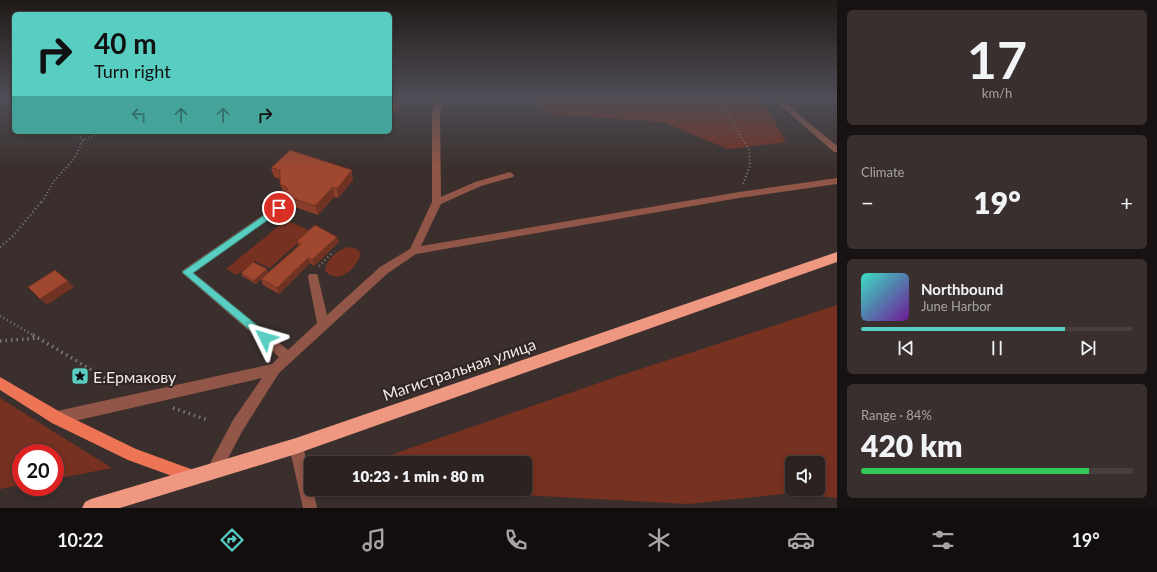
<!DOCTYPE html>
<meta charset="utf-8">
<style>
:root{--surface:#2c2321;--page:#382f2e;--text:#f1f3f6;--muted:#a6a4a5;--line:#48403f;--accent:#57cec1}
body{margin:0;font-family:Lato,sans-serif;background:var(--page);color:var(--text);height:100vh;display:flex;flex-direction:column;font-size:15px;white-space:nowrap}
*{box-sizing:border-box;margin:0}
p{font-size:13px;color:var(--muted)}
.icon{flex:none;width:22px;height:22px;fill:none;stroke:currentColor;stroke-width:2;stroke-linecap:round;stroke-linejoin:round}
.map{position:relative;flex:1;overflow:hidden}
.drawer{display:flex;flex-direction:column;gap:10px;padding:10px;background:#181312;width:320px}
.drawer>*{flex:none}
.hud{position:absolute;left:12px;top:12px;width:380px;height:122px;border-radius:6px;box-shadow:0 2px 6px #0003,0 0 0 1px var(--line);background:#57cec1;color:#111;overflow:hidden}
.tools{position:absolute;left:785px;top:456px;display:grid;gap:8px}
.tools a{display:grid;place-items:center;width:40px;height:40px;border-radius:6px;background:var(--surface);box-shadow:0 2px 6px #0003,0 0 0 1px var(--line);font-size:20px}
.speed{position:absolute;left:12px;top:444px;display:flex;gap:8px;font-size:20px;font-weight:700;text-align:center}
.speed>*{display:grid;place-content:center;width:52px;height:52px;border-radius:50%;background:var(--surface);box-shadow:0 2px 6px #0003,0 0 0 1px var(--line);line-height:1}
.speed .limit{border:6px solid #d22;background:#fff;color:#111}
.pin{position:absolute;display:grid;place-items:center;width:34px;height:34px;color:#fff;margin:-17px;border:2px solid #fff;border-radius:50%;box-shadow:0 1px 4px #0007}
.me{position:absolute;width:44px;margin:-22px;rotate:310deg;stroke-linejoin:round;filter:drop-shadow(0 0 3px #0008)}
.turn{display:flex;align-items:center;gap:14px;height:84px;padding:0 16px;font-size:18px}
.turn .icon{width:52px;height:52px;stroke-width:2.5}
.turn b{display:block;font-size:28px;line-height:34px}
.lanes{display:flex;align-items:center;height:38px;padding:0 16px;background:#0003;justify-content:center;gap:20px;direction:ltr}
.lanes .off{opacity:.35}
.big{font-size:30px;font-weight:800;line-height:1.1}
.drawer .card{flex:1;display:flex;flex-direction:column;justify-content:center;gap:6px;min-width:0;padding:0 14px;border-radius:6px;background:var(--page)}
.drawer .dial{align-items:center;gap:0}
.dial b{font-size:52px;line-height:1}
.song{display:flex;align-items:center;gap:12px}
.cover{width:48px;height:48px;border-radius:6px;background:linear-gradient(135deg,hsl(170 70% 55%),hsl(280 70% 35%))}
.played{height:4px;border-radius:2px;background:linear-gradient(90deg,var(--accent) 75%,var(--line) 75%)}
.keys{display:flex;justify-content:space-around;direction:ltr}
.heat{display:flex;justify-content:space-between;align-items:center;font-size:22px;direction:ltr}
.charge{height:6px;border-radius:3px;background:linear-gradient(90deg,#34c759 84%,var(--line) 0)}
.trip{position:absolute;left:304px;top:456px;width:228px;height:40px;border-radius:6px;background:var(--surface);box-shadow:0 2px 6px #0003,0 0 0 1px var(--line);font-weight:800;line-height:40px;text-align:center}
.menu{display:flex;height:64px;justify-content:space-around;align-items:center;background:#120e0d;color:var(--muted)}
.menu .icon{width:28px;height:28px}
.menu .current{color:var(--accent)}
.menu b{font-size:18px;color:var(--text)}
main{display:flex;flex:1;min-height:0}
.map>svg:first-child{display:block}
.green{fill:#763120;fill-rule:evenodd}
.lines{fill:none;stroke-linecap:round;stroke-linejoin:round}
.path-far2{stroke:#827976;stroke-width:2;stroke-dasharray:1 2.5;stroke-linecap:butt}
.path-far1{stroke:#827976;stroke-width:2.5;stroke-dasharray:1 3;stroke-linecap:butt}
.path{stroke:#827976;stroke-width:3.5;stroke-dasharray:1.5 4;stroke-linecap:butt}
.minor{fill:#915647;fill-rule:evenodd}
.major{fill:#ed7455;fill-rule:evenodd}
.highway{fill:#ef9881;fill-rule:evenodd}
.wall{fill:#8a3d29}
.shaded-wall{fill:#703222}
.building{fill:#a04730;stroke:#703222}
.route{fill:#57cec1;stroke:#39867d}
.labels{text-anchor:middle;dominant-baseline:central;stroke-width:4;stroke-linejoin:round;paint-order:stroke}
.near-street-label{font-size:16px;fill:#f1eae8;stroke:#302522}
.near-poi-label{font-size:16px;fill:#f1eae8;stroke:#302522;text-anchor:start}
</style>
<main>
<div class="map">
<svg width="837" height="508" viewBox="0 0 837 508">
<rect width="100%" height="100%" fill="#3a2f2c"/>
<path class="green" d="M536,98H761L786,142L728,149L663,122L548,114L534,105Z
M286,220L311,231L270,268L255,261L237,275L226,269Z
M348,247L357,249L361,253C357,268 339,286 325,271C326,259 338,250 348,247Z
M837,305V498L791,493L689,504L409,489H525V463H367L619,376ZM792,463H818V489H792Z
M0,398L112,468L55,479V453H21V485L0,489Z"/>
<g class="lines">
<path class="path-far2" d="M718,98L749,150L750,166L743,184
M75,132L83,140
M42,202L54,181L74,159L83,140L103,132"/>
<path class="path-far1" d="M0,247L13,236L42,201
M319,266L332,253
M0,316L35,336"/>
<path class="path" d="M33,335L122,388
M0,341L39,338
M173,408L208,420"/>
<path class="minor" d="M436,98H443L440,113L441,197L475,182L510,172L514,175L513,177L481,186L441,204L421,246L739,192L837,178V184L739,198L416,254L388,273L279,373L243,430L218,477L213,479L208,477L206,472L208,467L233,420L262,378L57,425L52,423L50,418L52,413L57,411L272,364L279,357L182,273L183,270L276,206L279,205L284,208L194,273L288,350L317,323L308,277L309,274H317L318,277L327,315L380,267L410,249L432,202V113Z
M772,98H779L837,146V152H834Z
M296,439L301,441L303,446L311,481V489H313L317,508H303L289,446L291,441Z"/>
<path class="major" d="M0,377L62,413L136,449L199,472L201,477L199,482L194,484L128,460L52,423L0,390Z"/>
<path class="highway" d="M837,252V262L296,454L120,508H82L85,502L91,499L296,438Z"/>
</g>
<path class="wall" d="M271,168L353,180L338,198L334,197L318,215L286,204L283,195L284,194L280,184V179L274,177Z
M337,237L339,242L314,266L310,263L279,294L263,285L261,279L256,284L242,276L241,273L267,269L268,273L298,246L297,241Z"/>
<path class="shaded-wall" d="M403,98H406L390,119V116Z
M352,170L353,180L338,198L337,189Z
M333,187L334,197L318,215L315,206Z
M337,237L339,242L314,266L312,260Z
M308,258L310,263L279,294L277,288Z
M267,269L268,273L256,284L254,281Z
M68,281L74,287L47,305L40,299Z"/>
<path class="building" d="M390,98H403L390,116Z
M290,150L352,170L337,189L333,187L315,206L283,195L288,189L280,184V170L271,168Z
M315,225L337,237L312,260L308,258L277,288L261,279L301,244L297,241Z
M253,262L267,269L254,281L241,273Z
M55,270L68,281L40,299L28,287Z"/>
<linearGradient id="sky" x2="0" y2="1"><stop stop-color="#201a18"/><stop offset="0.58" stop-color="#4f4d56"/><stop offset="1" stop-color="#4f4d56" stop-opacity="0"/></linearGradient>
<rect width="837" height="169" fill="url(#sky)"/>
<path class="route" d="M279,205L282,206V210L193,273L269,335L270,338L269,342L265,343L182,272Z"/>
<defs>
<symbol id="sight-square" viewBox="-11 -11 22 22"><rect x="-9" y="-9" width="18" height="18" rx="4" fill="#57cec1" stroke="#302522"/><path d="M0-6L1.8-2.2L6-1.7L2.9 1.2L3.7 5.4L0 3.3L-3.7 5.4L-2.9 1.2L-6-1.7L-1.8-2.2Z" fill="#111"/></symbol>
</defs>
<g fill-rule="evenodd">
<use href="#sight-square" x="70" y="366" width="20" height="20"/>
</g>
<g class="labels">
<g class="near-street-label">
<text transform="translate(459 369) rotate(-19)">Магистральная улица</text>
</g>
<g class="near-poi-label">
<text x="93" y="376">Е.Ермакову</text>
</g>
</g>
</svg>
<div class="tools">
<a><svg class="icon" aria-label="sound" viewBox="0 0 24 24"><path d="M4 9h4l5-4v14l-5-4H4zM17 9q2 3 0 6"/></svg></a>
</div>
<div class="speed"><div class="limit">20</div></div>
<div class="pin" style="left:279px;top:208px;background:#d93025"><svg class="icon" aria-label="arrive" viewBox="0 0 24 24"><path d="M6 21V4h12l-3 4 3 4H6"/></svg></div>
<svg class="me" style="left:265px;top:338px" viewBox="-20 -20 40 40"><path d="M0-17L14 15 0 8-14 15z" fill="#57cec1" stroke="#fff" stroke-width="4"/></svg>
<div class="trip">10:23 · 1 min · 80 m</div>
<div class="hud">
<div class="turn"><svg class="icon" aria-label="right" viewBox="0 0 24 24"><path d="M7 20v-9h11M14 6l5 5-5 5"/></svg><div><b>40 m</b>Turn right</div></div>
<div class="lanes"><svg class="icon off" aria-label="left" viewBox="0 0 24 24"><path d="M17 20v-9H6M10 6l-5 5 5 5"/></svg><svg class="icon off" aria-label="ahead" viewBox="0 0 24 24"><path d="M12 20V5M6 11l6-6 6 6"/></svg><svg class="icon off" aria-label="ahead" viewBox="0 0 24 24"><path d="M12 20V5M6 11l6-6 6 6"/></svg><svg class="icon" aria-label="right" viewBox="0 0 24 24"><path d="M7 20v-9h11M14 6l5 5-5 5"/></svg></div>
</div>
</div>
<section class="drawer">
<div class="card dial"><b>17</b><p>km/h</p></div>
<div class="card"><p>Climate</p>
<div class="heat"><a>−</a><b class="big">19°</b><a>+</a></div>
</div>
<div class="card">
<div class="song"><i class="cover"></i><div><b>Northbound</b><p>June Harbor</p></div></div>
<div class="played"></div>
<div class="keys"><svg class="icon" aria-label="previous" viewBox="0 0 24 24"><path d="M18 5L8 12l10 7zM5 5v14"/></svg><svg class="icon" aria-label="pause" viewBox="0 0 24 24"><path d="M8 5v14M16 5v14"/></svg><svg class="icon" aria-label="next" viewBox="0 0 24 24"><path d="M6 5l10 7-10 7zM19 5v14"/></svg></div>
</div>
<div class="card"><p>Range · 84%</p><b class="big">420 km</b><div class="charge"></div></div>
</section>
</main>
<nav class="menu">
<b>10:22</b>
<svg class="icon current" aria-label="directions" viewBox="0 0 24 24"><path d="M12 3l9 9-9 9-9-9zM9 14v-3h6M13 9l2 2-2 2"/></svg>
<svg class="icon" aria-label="music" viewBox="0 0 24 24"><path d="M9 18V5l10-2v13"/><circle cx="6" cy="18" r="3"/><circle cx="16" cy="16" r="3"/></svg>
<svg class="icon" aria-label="phone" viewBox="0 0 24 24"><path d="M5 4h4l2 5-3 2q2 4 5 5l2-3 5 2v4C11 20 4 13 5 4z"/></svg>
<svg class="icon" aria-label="climate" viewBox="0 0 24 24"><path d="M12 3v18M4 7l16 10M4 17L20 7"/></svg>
<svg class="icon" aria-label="car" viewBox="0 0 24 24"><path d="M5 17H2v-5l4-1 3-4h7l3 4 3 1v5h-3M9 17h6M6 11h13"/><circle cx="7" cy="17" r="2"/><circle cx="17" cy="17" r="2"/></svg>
<svg class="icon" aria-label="filters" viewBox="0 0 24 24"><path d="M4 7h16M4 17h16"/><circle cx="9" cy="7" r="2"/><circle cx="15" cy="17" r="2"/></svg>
<b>19°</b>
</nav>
